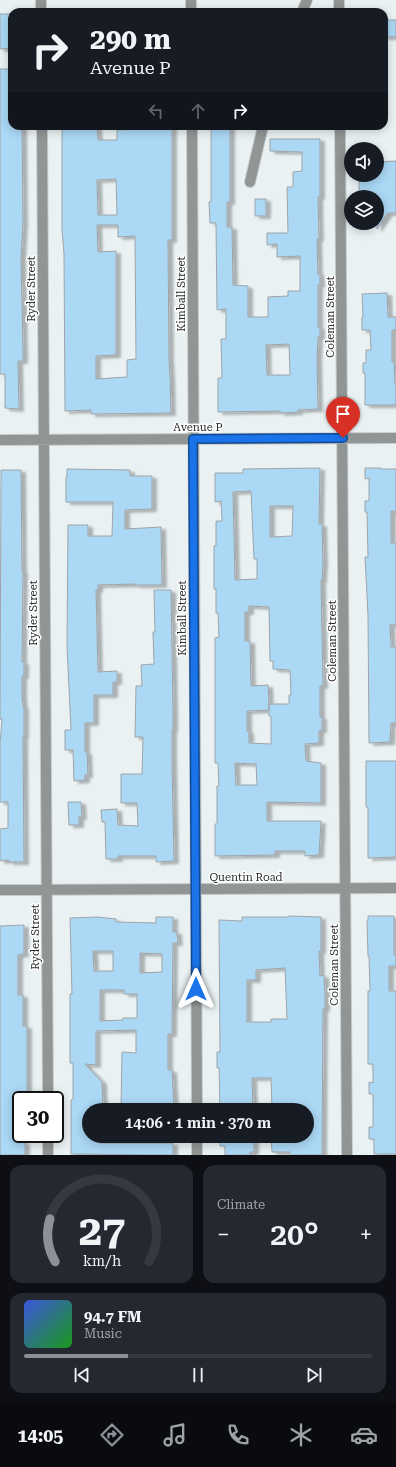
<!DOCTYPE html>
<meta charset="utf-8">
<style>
:root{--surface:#171b24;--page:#242831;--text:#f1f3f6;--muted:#9ea1a6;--line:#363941;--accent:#8c9099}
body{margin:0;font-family:"Roboto Serif",serif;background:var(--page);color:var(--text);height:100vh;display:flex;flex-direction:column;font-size:15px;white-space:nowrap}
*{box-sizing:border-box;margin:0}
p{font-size:13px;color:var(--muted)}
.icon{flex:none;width:22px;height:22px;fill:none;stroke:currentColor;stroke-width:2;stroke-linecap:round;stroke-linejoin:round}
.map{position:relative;height:1155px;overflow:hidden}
.drawer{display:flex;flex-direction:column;gap:10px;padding:10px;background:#0d0f14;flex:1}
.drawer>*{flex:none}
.banner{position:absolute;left:8px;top:8px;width:380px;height:122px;border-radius:12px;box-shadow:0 2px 10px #0003;background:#171b24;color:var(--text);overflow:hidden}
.tools{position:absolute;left:344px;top:142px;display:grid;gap:8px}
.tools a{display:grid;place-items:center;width:40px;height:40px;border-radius:50%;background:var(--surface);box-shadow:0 2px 10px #0003;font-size:20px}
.speed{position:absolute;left:12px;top:1091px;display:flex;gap:8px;font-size:20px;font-weight:700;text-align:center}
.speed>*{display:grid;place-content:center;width:52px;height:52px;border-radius:50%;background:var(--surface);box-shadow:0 2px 10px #0003;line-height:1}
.speed .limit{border:2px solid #111;border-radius:6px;background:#fff;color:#111}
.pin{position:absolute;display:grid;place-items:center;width:34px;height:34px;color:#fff;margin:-41px -17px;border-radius:50% 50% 50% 0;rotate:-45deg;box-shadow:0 0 4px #0007}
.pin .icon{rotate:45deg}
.me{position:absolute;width:44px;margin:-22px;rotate:0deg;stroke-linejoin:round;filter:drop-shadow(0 0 3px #0008)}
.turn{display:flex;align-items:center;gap:14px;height:84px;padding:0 16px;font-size:18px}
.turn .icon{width:52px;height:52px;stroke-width:2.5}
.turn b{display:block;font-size:28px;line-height:34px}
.lanes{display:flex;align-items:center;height:38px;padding:0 16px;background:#0003;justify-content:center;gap:20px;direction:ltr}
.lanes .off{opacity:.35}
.big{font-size:30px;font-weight:600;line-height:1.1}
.drawer .tile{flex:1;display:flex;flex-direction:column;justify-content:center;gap:6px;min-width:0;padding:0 14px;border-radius:12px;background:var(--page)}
.drawer .dial{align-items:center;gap:0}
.dial svg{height:104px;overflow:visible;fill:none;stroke:var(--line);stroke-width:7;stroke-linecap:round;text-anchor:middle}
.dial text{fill:var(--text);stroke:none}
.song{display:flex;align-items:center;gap:12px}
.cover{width:48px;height:48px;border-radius:6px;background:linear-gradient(135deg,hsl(230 70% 55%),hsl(120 70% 35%))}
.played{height:4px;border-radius:2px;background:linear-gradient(90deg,var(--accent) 30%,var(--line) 30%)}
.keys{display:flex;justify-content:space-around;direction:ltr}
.heat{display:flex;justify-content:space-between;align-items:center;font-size:22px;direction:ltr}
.drawer .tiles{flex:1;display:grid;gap:10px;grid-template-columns:1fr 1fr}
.tile:last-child{grid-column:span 2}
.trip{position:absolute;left:82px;top:1103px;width:232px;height:40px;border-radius:20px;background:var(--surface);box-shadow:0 2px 10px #0003;font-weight:600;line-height:40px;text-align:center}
.tabs{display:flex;height:64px;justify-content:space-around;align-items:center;background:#090b0e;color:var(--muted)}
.tabs .icon{width:28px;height:28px}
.tabs .current{color:var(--accent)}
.tabs b{font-size:18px;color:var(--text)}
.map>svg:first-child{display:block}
.building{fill:#abd8f5;stroke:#9ea4a8;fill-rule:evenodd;filter:url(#shadow)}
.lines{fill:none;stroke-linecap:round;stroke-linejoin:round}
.street-casing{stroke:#c6cdcf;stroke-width:12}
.street{stroke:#919594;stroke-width:10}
.route-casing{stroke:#114b97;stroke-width:10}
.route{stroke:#1a73e8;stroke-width:7}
.labels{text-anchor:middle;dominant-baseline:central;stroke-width:3;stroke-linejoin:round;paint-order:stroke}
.street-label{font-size:11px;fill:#282b2b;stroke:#fff}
</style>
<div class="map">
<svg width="396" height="1155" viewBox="0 0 396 1155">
<defs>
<filter id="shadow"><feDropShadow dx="4.5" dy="2.5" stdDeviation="1" flood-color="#0004"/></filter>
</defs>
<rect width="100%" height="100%" fill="#e9f1f3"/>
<path class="building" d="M0,14H12V48L0,49Z
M384,20H396V37H384Z
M0,69H12V126H22L23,223L21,258L23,350V361H18L19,409L5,408V374H0Z
M62,126H97L98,140H117V130L136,129V126H172V240H168L169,360L170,376L171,413L91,414V410L65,411L64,254L62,229ZM116,179L117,215H98L97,180ZM97,225H118V237L135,236L136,359L127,360V377L96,379V356L116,355V251L98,252Z
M211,126H230V202H227V227H232L233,285L248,286V317H268V297L288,296V291H300V256L277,257V244L267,245V233H288L287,187H293V172L302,171V152L270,151V139H320V197H318L319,239H317L318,274H320V285H318V327H320V337H318L317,358L318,409L298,410V412L280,413V411L218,412V378H222L221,339H226V309L217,310L216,223H210L209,202H211ZM289,344L290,375H267L266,345Z
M396,161V213H388L377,229V197H362L359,194V182L361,180V175H377V162Z
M255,199H266V216H255Z
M387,293L388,317H396V330H392V362H394L395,384H396V405H365V373H363V363H366V350H371L370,330H362V317H363L362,294Z
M320,468L319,524H322L323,563L322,580H321L323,686H320V717H322V730L319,731V743L305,744L306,761L321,763V803L267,802V821H321L319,855L305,856V851H275V855L215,856V824H217V786H219L218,763H215V638L219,637L218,613H216V589H214V546H216V521H222L221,501L215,502V473H243V469ZM251,491L254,559H257V579L235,580L233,492ZM270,506H293L292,536L270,537ZM249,606L269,607L270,661H273V669L290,670L291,695H289V704H269V716H271V744L249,743V731H247V711L269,710V704L268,685L251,686L250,641H245V612H249ZM235,763L256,764L257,785H236Z
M365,468H381V469H396V511H391V543H396V625H390L391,647H396V723H391L390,742L369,743L368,615L365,557H368L367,512H365V501H369V478L365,479Z
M67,469L130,470V476H152V509L125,510V529L161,527L162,585H135V584L98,585V590H96L98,672L117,671V682H113V695H94V723H85V752H87L88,775H85V780L74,781L73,750H65V730H71L67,646L68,525H88V536H112L113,502H66V477H67Z
M1,470H21L22,571H23L22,662H24V676H22V696L23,707H24V736H23L24,862H9V860L0,861V829L8,828V802H0V744L2,719H0Z
M154,590H171L173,712V730H172V763L174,861L156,862V856H118V859H106L105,822H102L101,810L117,809L118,825L138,826L137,803H121V774H142L143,737H135L136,686H142L141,665L154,664L153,632H155Z
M366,761H396V857L368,858V807H366Z
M68,802H81L82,817H79V825H69Z
M289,916L321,917V951H319L320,976L324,975L325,995V1009H323L322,1155H290V1152H272L271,1136H283V1138H307V1110L272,1109L271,1078H252L253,1109L220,1108L219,1068H217V1052H220L219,920L242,921V917H289ZM285,968L287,1019H271V1022H247V980H256V970Z
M368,916H394V955H396V966H389V991H396V1154H374V1139H369V1127H373V1094H369V1082L373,1083V1064H368V991H370L369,956H368L367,921H368Z
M97,917L116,919V922L156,923V917H173V932H177L178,943H173L172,1034H168V1070H172L174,1109L124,1110V1107H121L122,1052L136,1053V1030L96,1031V1065L85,1064L102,1082L103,1110H89V1136H100V1143H173V1155L71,1154V1100L73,1099V1063H70V994H72L70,918ZM93,951H113V971H94ZM140,953L162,954V972L140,973ZM100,990H124V994H137V1018H123V1020L100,1021Z
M24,925V954L18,955V995H23V1026H27V1100H21V1142H25V1155H0V926Z
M220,1136H254V1152H250V1155H225V1146H220Z"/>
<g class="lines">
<defs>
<path id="street" d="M41,0V12
M191,0V12
M339,0V12
M302,12L307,0
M42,126L48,1100
M192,126L197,1110
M340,126L347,1155
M250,182L263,126
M0,440L396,438
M0,890L396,888
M48,1134V1155
M197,1136V1155"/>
</defs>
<use href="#street" class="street-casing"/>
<use href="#street" class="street"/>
</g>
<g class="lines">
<defs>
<path id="route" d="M196,989L193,439L343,438"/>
</defs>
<use href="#route" class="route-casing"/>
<use href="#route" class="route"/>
</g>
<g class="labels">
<g class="street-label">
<text transform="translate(31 289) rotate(-90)">Ryder Street</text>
<text transform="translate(181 294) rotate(-90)">Kimball Street</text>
<text transform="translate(330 317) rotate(-90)">Coleman Street</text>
<text x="198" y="427">Avenue P</text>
<text transform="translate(33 613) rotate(-90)">Ryder Street</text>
<text transform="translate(182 618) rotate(-90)">Kimball Street</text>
<text transform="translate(332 641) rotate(-90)">Coleman Street</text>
<text x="246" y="877">Quentin Road</text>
<text transform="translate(35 937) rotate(-90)">Ryder Street</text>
<text transform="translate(334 965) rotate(-90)">Coleman Street</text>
</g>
</g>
</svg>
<div class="tools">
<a><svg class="icon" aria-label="sound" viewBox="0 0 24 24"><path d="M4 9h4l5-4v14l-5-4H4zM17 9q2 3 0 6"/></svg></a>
<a><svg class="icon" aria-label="layers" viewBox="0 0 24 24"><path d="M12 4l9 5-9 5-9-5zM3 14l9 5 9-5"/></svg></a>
</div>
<div class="speed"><div class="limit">30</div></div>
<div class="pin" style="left:343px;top:438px;background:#d93025"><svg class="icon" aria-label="arrive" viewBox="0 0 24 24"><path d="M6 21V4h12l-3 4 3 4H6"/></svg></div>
<svg class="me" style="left:196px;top:989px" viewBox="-20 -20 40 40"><path d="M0-17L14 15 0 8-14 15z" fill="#1a73e8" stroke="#fff" stroke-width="4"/></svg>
<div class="trip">14:06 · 1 min · 370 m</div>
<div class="banner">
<div class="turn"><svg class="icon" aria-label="right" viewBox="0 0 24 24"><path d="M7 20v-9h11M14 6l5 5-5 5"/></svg><div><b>290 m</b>Avenue P</div></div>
<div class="lanes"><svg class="icon off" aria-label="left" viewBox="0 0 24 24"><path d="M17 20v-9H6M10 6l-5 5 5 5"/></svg><svg class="icon off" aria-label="ahead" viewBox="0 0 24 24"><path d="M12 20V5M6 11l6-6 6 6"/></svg><svg class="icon" aria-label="right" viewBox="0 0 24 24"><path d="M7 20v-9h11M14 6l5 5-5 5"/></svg></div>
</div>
</div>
<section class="drawer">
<div class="tiles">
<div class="tile dial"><svg viewBox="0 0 100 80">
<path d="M14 69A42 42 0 1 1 86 69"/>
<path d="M14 69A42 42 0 0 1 10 36" stroke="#8c9099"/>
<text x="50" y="56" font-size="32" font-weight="700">27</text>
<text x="50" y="72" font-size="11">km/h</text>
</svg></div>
<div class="tile"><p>Climate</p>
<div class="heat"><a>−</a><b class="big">20°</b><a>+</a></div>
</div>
<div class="tile">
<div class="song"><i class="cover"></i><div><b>94.7 FM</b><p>Music</p></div></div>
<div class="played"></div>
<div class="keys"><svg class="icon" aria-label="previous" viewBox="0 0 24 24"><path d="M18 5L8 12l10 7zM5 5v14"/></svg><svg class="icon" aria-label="pause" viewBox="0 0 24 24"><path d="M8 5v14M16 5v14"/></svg><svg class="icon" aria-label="next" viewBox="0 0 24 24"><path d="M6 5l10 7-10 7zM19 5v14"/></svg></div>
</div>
</div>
</section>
<nav class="tabs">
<b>14:05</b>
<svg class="icon current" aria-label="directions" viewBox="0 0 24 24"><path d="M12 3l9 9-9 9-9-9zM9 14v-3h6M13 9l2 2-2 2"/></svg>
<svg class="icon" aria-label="music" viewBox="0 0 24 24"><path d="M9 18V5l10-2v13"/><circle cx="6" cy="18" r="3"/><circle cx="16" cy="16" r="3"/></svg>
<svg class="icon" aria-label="phone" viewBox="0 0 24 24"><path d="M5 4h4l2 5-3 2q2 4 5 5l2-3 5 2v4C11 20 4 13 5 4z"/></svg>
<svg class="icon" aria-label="climate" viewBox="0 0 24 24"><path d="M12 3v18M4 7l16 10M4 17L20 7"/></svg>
<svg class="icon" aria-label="car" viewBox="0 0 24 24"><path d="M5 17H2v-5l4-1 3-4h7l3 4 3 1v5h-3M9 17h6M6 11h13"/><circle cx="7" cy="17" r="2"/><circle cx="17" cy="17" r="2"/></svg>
</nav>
